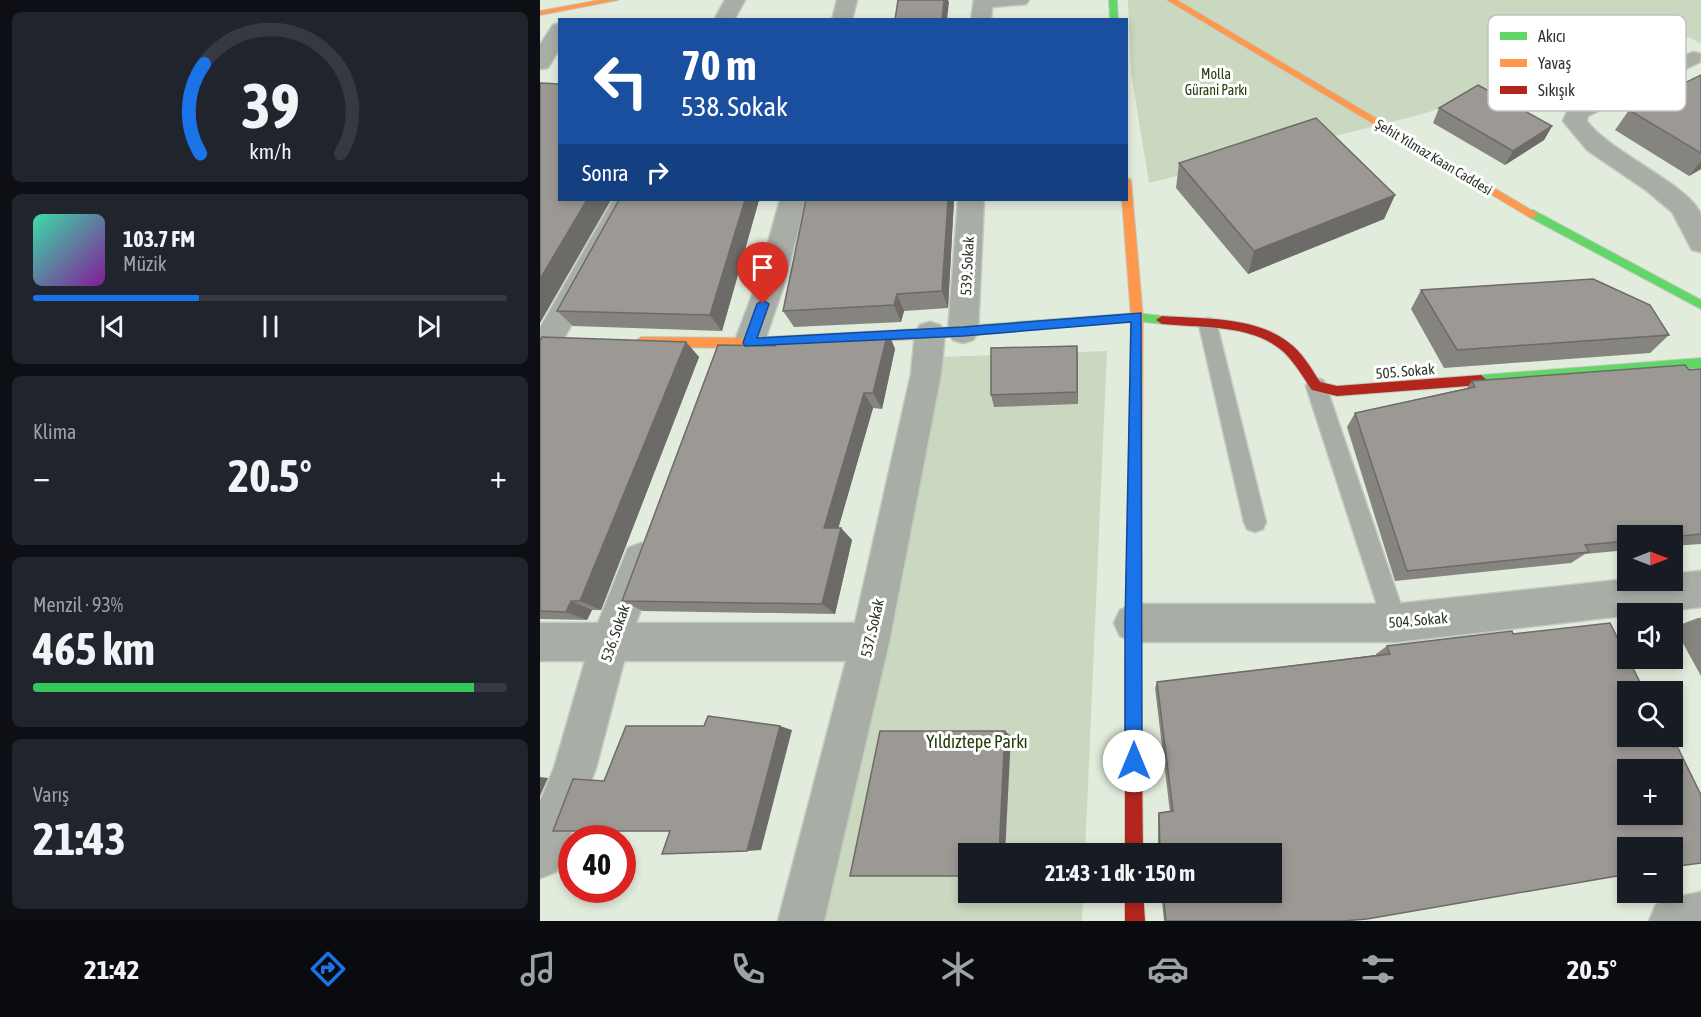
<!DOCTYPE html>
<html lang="tr">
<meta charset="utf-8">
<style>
:root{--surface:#171b24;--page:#20242c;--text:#f1f3f6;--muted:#9ea1a6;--line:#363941;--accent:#1a73e8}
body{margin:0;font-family:"Asap Condensed",sans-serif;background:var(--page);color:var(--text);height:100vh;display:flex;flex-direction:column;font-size:22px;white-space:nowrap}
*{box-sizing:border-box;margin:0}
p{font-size:20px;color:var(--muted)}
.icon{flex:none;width:33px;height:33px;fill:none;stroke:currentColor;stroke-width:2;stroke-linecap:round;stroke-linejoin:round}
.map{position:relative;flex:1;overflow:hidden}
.sheet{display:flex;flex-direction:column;gap:12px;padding:12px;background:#0d0f14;width:540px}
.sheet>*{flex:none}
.guide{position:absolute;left:18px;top:18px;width:570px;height:183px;border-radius:0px;box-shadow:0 3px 9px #0003;background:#1a4fa0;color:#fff;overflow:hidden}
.needle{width:39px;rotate:90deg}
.buttons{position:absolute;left:1077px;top:525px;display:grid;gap:12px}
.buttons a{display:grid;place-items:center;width:66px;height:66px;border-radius:0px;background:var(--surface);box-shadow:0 3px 9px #0003;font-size:30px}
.speed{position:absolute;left:18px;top:825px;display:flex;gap:12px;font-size:30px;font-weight:700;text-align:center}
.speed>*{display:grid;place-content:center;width:78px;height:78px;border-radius:50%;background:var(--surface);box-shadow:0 3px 9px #0003;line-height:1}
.speed .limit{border:9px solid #d22;background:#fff;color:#111}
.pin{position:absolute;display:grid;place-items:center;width:51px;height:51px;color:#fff;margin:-62px -26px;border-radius:50% 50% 50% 0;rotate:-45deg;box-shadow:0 0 6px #0007}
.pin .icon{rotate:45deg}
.me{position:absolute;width:66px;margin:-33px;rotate:0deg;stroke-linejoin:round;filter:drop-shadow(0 0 4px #0008)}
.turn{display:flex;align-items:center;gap:21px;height:126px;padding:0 24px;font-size:27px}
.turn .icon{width:78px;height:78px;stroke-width:2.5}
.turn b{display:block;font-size:42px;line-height:51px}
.then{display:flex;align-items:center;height:57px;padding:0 24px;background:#0003;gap:12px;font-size:22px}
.big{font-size:45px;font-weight:700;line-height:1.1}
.sheet .widget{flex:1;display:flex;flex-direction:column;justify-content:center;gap:9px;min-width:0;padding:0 21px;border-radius:9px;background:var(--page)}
.sheet .dial{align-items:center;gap:0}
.dial svg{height:156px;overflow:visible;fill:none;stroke:var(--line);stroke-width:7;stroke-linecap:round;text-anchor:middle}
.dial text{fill:var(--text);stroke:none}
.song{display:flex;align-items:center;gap:18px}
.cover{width:72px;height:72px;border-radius:9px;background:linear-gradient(135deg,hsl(160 70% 55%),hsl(290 70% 35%))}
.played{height:6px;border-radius:3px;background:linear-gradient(90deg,var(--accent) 35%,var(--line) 35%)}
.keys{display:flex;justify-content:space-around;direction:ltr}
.heat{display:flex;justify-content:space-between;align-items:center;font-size:33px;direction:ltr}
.charge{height:9px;border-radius:4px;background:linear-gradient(90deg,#34c759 93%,var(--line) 0)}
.trip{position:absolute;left:418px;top:843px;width:324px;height:60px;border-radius:0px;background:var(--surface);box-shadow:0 3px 9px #0003;font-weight:700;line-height:60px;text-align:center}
.tabs{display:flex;height:96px;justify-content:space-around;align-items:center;background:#090b0e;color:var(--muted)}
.tabs .icon{width:42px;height:42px}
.tabs .active{color:var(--accent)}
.tabs b{font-size:27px;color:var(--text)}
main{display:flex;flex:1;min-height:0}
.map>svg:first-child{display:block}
.green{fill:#cad8c0}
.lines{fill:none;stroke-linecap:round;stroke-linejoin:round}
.lane-casing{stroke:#c2c9be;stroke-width:3}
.street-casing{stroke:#c2c9be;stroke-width:3}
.fast-casing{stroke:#c2c9be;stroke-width:2}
.slow-casing{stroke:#c2c9be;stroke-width:2}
.jam-casing{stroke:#c2c9be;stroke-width:2}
.lane{fill:#a8ada5;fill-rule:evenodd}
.street{fill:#a8ada5;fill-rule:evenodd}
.fast{fill:#63d668;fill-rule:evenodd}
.slow{fill:#ff974d;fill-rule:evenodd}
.jam{fill:#b3261e;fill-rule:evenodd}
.wall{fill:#86847f}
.shaded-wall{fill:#6d6b68}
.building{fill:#9c9994;stroke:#6d6b68;stroke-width:1.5;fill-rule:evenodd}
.route{fill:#1a73e8;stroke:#114b97;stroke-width:1.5}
.labels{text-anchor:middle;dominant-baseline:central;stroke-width:6;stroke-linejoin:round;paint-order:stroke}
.far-park-label{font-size:14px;fill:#243e0c;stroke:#fff}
.far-street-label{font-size:14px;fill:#2e352a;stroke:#fff}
.street-label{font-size:15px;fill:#2e352a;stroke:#fff}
.near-park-label{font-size:18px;fill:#243e0c;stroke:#fff}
.key{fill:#fff;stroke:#c0c2bf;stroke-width:1.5}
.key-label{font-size:16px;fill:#2e352a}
</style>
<main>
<section class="sheet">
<div class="widget dial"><svg viewBox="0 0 100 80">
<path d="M14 69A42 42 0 1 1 86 69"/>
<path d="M14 69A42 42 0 0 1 16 23" stroke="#1a73e8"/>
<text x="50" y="56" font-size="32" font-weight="700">39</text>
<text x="50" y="72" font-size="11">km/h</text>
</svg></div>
<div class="widget">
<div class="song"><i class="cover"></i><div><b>103.7 FM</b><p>Müzik</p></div></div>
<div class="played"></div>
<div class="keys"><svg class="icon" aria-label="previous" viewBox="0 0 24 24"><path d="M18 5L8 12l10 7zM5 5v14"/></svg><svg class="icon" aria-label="pause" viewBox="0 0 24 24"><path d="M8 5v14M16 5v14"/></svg><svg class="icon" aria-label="next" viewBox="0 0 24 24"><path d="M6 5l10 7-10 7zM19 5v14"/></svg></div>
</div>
<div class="widget"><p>Klima</p>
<div class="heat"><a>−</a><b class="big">20.5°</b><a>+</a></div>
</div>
<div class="widget"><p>Menzil · 93%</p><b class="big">465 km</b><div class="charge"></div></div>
<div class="widget"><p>Varış</p><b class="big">21:43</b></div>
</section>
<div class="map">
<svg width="1161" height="921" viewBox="0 0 1161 921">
<rect width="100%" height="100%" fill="#e2ecdc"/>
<path class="green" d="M588,0H1161V44L1149,37L871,117L609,183L591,73Z
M567,351L545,853L429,854V892L543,893L542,921H284L399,357Z"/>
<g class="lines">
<defs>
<path id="lane" d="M668,318L675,320L677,325L726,522L723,529L715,532L707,529L704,522L659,325L661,320Z
M776,378L783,380L786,386L867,623L863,631L855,635L847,631L843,623L766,386L769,380Z"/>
<path id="street" d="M185,0H205L194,20H174Z
M297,0H317L312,20H292Z
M434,0H489L486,4L452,7L451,20H431Z
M20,23V48L8,68L0,69V45L13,25Z
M1153,52L1161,54L1160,62L1048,116L1047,121C1069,152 1153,187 1161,215C1161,226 1161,241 1161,252L1152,250L1132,212L1107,191L1047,150L1023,121L1029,107Z
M73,200H98L11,363L0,367V328Z
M240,200H266L244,285L224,343L219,351L209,354L199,351L194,343L216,285Z
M418,200H444L438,332L433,340L423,343L413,340L408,332Z
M390,322L400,325L405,333L401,374L349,642L284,921H238L306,661H84L56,768L16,872L0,878V802L14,768L45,661H0V623H58L88,548L101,543L114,548L119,560L96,623H315L371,374L375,333L380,325Z
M1161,571V607L855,642H593L580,636L574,623L580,610L593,604H855L1088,579L1132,580V574Z
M1161,892V921H1109L1116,905L1132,898Z"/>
<path id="fast" d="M569,0H577L578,20H570Z
M993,210L1161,300V309L989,217V211Z
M597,313L622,316L628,320L622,324L597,321L397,338L391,333L397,328Z
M1161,358V368L941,385L935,380L941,375Z"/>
<path id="slow" d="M60,0H78L0,15V11Z
M627,0H637L998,214L993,218L989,217Z
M586,177L591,180L603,317L601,685L599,691L593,693L587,691L585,685L591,317L582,200H586Z
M397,328L403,333L397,338L209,348L101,347L95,342L101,337L209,338Z"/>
<path id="jam" d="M622,316C662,319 714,316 748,342C762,352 771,368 780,382L797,386L941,375L947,380L941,385L797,396L772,390C762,376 753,359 740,349C709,324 660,328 622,324L616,320Z
M593,677L599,679L601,685L603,854H585V685L587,679Z
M585,892H603L605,921H585Z"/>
</defs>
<use href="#lane" class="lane-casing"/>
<use href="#street" class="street-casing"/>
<use href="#fast" class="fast-casing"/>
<use href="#slow" class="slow-casing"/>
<use href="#jam" class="jam-casing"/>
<use href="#lane" class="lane"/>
<use href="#street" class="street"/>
<use href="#fast" class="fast"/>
<use href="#slow" class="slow"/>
<use href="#jam" class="jam"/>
</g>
<path class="wall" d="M1161,75V169L1149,176L1075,130L1089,110Z
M899,108L1012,126L1004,140L965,165L893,123Z
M639,163L855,195L844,219L708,274L636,188Z
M79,200H219L182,331L33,326L17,311Z
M266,200H414L408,308L364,311L361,322L254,327L243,311Z
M881,290L1129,335L1110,353L904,368L871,309Z
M348,332L355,349L342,409L333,408L298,528H301L312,540L295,614L103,611L82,601Z
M0,341L146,342L159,357L61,610H52L47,620L0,619Z
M538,359V404L454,407L451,395Z
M1161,369V544L1132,546V536H1088V550L1045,554L1031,563L855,581L807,427L815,413L927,388L932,381Z
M1158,618H1161V676L1134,627Z
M973,634L1132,848L803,921H624L621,892H732V854H618V814L619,813L630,812L615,688L617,682L836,655V654L847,646Z"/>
<path class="shaded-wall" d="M404,0H408L409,2L407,20H402Z
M1012,126L1004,140L965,165L973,151Z
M1161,161V169L1149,176Z
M855,195L844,219L708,274L714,251Z
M47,200H71L0,323V279Z
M205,200H219L182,331L170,315Z
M408,200H414L408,308L402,291Z
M357,294L364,311L361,322L354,305Z
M348,332L355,349L342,409L333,393Z
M146,342L159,357L61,610L40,601Z
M537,346L538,359V404L537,392Z
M324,393L333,408L295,540L284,528Z
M301,528L312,540L295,614L282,604Z
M31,601L52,610L47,620L26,612Z
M240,726L252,730L221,850L207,851Z
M465,731L471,736L465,854H459Z
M0,777L8,778L0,796Z"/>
<path class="building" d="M358,0H404L402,20H355Z
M1161,75V153L1089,110Z
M0,83L20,84V200H47L0,279Z
M938,85L1012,126L973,151L899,108Z
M776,118L855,195L714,251L639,163Z
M79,200H205L170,315L17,311Z
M266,200H408L402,291L357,294L354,305L243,311Z
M1053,279L1110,305L1129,335L917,350L881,290Z
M348,332L333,393H324L284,528H301L282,604L82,601L178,345L235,346L237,338Z
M2,337L146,342L40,601H31L26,612L0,611V341Z
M537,346V392L451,395V348Z
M1145,365L1149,370L1161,369V534L1132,537V536H1088V541L1045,545L1049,552L867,571L815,413L935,387L932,381Z
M1070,623L1105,692H1088V736H1128L1133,747L1137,746L1161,795V863L1132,867V848H1088V874L827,919L803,921H626L623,892H732V854H620L619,813L633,811L617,682L850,654L847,646L972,631L973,634ZM1088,770H1132V814H1088Z
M168,716L240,726L207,851L122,854L130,831H13L33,779L64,781L86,726H164Z
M340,731H465L459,854H429V876H310Z"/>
<path class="route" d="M223,300L229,304L217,338L423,327L601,313L602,761L600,768L594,770L587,768L585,761V623L591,322L423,336L205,346L203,343L217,304Z"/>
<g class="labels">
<g class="far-park-label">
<text x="676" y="74">Molla<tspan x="676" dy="16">Gürani Parkı</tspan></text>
</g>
<g class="far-street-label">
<text transform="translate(894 157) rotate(31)">Şehit Yılmaz Kaan Caddesi</text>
</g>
<g class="street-label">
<text transform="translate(427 266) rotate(-87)">539. Sokak</text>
<text transform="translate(865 371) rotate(-5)">505. Sokak</text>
<text transform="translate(878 620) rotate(-5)">504. Sokak</text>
<text transform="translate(332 628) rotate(-77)">537. Sokak</text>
<text transform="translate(75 633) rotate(-71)">536. Sokak</text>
</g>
<g class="near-park-label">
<text x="437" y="741">Yıldıztepe Parkı</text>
</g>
</g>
<rect x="948" y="15" width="198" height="96" rx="9" class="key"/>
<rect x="960" y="32" width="27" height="8" fill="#63d668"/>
<rect x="960" y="59" width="27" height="8" fill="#ff974d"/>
<rect x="960" y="86" width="27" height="8" fill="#b3261e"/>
<g class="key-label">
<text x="998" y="42">Akıcı</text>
<text x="998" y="69">Yavaş</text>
<text x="998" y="96">Sıkışık</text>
</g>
</svg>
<div class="buttons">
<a><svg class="needle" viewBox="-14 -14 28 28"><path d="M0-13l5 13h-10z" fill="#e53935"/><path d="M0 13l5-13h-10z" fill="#9ea1a6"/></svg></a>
<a><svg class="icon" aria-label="sound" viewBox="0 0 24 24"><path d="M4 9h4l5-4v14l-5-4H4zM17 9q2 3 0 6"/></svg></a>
<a><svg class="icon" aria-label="search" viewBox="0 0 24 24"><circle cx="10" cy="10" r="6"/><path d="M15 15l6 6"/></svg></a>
<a>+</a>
<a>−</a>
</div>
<div class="speed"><div class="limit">40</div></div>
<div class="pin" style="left:223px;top:304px;background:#d93025"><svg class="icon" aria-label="arrive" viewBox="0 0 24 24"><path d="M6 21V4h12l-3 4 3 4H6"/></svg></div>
<svg class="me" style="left:594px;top:761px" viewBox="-20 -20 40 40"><circle r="19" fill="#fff"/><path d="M0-13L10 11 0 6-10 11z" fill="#1a73e8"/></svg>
<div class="trip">21:43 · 1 dk · 150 m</div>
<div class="guide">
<div class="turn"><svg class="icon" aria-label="left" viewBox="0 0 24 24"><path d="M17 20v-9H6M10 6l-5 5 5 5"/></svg><div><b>70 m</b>538. Sokak</div></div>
<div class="then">Sonra<svg class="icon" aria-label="right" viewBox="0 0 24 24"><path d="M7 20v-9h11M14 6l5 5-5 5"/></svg></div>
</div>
</div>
</main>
<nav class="tabs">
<b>21:42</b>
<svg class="icon active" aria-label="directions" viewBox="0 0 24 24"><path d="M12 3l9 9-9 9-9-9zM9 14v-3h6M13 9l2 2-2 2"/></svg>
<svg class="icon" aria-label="music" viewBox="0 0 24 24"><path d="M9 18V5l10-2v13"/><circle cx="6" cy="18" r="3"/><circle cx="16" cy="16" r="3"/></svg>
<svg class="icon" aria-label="phone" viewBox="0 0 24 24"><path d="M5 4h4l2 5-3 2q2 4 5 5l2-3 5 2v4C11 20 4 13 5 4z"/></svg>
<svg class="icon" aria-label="climate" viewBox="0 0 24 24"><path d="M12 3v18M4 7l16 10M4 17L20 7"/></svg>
<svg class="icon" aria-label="car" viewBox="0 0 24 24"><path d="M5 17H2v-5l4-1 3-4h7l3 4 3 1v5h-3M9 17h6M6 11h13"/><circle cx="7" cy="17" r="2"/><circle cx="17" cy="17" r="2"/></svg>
<svg class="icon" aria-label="filters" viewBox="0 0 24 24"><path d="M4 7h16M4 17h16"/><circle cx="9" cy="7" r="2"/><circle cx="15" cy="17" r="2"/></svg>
<b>20.5°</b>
</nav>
